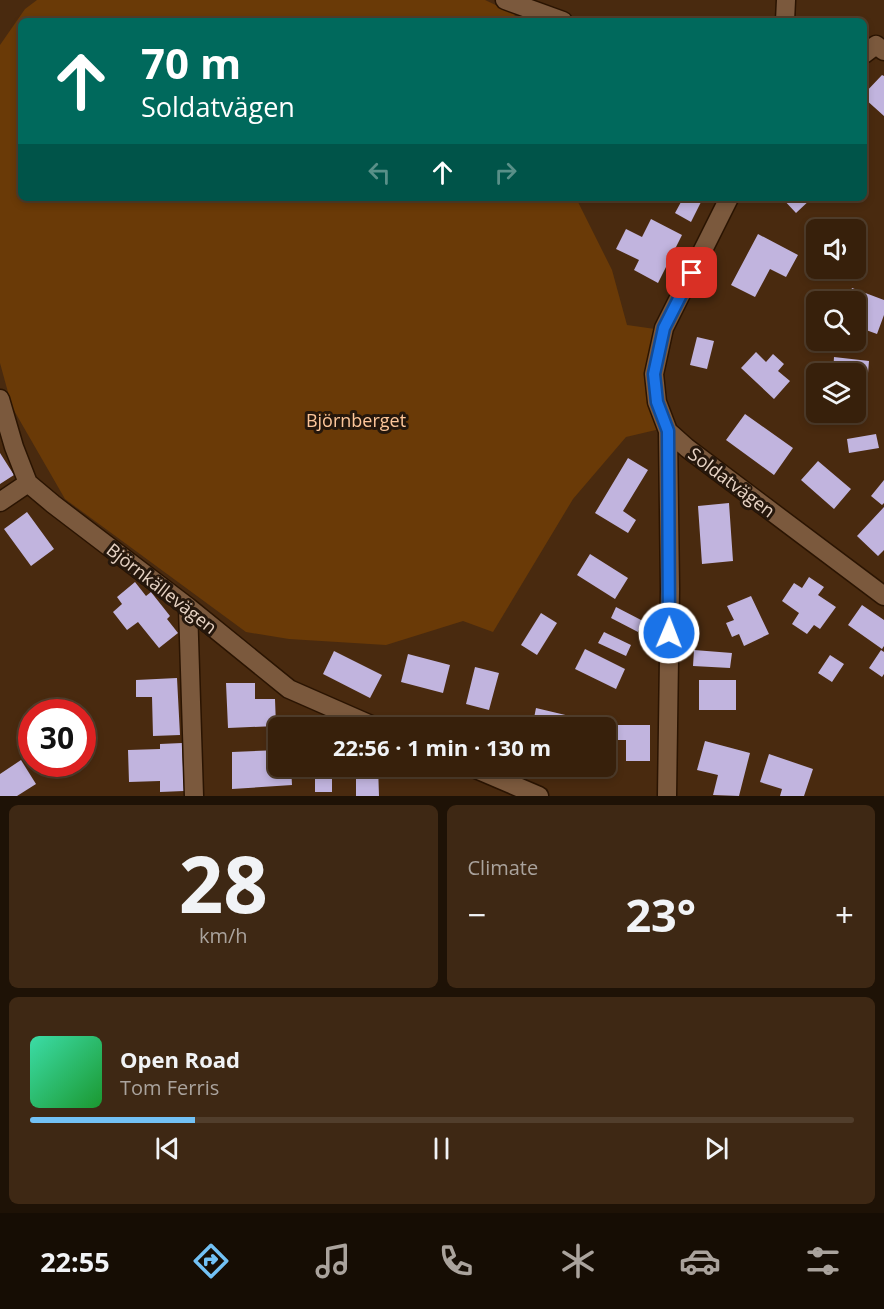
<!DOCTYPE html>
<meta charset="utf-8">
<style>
:root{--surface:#37200b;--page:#3e2814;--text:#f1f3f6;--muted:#aaa39d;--line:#513e2c;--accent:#72c1f5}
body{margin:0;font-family:"Open Sans",sans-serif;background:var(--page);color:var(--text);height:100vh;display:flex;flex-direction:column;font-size:22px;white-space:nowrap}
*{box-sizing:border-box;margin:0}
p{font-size:20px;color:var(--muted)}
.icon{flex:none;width:33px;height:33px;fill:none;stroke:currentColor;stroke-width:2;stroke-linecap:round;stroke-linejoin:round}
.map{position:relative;height:796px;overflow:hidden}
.panel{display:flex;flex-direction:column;gap:9px;padding:9px;background:#1e1206;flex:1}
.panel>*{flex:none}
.hud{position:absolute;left:18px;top:18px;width:849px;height:183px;border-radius:9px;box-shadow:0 3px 9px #0003,0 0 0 2px var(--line);background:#00695c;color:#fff;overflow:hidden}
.controls{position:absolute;left:806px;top:219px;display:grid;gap:12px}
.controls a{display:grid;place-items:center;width:60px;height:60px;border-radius:9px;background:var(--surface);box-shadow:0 3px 9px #0003,0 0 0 2px var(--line);font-size:30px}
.speed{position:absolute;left:18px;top:699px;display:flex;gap:12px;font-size:30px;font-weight:700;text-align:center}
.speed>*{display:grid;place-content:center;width:78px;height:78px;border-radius:50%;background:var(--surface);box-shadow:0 3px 9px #0003,0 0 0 2px var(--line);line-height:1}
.speed .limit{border:9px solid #d22;background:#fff;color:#111}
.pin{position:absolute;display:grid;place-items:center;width:51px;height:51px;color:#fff;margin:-26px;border-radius:12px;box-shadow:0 3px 9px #0006}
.me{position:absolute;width:66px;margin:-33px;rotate:1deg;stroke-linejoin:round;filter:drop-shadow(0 0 4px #0008)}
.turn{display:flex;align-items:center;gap:21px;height:126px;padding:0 24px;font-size:27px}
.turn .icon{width:78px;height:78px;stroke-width:2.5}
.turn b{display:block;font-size:42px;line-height:51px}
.lanes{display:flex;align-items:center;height:57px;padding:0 24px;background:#0003;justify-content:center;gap:30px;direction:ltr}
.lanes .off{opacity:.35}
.big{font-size:45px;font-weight:700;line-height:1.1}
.panel .tile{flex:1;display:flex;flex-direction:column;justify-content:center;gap:9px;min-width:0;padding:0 21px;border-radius:9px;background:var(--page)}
.panel .dial{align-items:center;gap:0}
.dial b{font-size:78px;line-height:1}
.song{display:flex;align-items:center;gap:18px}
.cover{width:72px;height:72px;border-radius:9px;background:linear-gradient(135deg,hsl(160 70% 55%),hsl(130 70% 35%))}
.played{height:6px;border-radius:3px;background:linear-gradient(90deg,var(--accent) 20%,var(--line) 20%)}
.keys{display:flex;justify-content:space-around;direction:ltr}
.heat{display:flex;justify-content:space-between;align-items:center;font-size:33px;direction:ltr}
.panel .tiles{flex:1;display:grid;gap:9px;grid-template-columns:1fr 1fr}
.tile:last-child{grid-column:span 2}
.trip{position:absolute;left:268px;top:717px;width:348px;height:60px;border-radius:9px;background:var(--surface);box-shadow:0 3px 9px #0003,0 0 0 2px var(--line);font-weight:700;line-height:60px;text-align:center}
.dock{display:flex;height:96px;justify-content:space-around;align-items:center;background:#160d04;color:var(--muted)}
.dock .icon{width:42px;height:42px}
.dock .current{color:var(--accent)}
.dock b{font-size:27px;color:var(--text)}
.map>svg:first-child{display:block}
.green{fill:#6a3a07}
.building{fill:#c1b4de}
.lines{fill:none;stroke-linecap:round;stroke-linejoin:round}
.minor-casing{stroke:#2a1402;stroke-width:21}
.minor{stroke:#7b593d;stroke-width:18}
.route-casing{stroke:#114b97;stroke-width:15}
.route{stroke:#1a73e8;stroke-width:10}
.labels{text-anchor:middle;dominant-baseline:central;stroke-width:6;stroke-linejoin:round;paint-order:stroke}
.park-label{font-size:18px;fill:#fdc69a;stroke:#25170c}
.street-label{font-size:18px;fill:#e8d4c5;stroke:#25170c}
</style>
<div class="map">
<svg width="884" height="796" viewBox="0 0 884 796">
<rect width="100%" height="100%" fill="#492a0f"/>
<path class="green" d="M37,0H485L515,14L513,21H21V198H576L612,270L627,325L655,329L646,390L660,429L626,437L573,499L493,632L463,621L386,645L289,639L246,632L65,499L12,407L0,363V45L25,9Z"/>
<path class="building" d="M882,75L884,76V116L864,98V94Z
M673,198H703L691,222L675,213L681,202Z
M782,198H812L796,213Z
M651,219L682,235L658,283L634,270L639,260L616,249L626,229L642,237Z
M758,234L798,255L786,277L770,269L755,297L731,285Z
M852,288L884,300V315L877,334L855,326V302H847Z
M697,337L714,341L707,369L690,365Z
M756,352L766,362L773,354L784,364L778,371L790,381L774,399L741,368Z
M834,357L869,361L867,385L855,383V374H833Z
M745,414L793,448L774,475L726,440Z
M876,434L879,448L849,453L847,439Z
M0,453L14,475L0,484Z
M628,458L648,470L623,511L636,520L628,533L595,513Z
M818,461L851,489L834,509L801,480Z
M884,480V503L882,505L871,496Z
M729,503L733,561L702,564L698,506Z
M884,507V550L878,556L857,536Z
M27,512L54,549L31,566L4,529Z
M590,554L628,578L615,599L577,575Z
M809,577L824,587L818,595L836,607L820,629L814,625L807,634L792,624L799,613L782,601L794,583L802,588Z
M135,582L146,596L151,592L170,616L167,619L178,633L159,648L138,622L127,630L113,612L122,604L117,597Z
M751,596L769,634L744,646L739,634L732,637L726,623L734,620L727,606Z
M862,605L884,620V646L882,649L848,625Z
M616,607L643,621L638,632L611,618Z
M541,613L557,623L537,655L521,645Z
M604,632L631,645L626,656L598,643Z
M585,649L625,669L616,689L575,669Z
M694,650L732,653L730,668L693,666Z
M881,650L884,652V674L882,677L869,668Z
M334,651L382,675L370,698L323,674Z
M408,654L450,665L443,693L401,682Z
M830,655L844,664L832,682L818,673Z
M475,667L499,673L489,710L466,704Z
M177,678L180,735L153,736L152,697H136V680Z
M699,680H736V710H699Z
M226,683H255V699H275L276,726L228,728Z
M536,708L578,718L576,728H532Z
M610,725H650V761H626V740H610Z
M705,741L750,753L739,796L713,795L718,775L697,770Z
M182,743L184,791L160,792V781L129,782L128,750L160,749V744Z
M279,750V766H291L292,785L232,789V752Z
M769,754L813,769L804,796H780L782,789L760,782Z
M21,760L36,784L17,796H0V774Z
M356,766H378L379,796H356Z
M315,774H332V792H315Z"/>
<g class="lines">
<defs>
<path id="minor" d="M505,0L563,21
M785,21L786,0
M864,54L876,45L884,51
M729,198L664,328L654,374L657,402L668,431L687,448L884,596
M0,399L14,447L28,483L53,504L188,607L289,689L378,728
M0,502L28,483
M188,607L194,796
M469,766L539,796
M667,796L670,589L668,431"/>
</defs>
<use href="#minor" class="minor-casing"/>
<use href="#minor" class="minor"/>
</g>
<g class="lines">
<defs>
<path id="route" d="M669,633L668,431L657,402L654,374L664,328L692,273"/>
</defs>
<use href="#route" class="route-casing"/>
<use href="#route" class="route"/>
</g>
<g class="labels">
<g class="park-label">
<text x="356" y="420">Björnberget</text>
</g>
<g class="street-label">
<text transform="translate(732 482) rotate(37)">Soldatvägen</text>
<text transform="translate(162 588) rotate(38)">Björnkällevägen</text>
</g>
</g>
</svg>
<div class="controls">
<a><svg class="icon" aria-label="sound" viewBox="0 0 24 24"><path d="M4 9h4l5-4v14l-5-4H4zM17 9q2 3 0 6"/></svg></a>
<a><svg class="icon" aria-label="search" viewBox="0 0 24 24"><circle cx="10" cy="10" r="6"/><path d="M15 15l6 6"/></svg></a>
<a><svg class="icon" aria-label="layers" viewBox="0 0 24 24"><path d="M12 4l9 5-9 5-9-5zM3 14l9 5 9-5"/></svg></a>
</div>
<div class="speed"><div class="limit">30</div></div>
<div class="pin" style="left:692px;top:273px;background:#d93025"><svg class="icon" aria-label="arrive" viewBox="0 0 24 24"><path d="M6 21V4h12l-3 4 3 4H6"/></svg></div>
<svg class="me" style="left:669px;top:633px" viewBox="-20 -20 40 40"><circle r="17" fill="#1a73e8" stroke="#fff" stroke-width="3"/><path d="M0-11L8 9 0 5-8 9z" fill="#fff"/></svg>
<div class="trip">22:56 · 1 min · 130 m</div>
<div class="hud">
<div class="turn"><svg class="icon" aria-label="ahead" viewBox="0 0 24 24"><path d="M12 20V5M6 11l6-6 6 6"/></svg><div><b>70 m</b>Soldatvägen</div></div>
<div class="lanes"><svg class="icon off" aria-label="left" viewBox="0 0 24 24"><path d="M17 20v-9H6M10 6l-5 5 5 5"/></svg><svg class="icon" aria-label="ahead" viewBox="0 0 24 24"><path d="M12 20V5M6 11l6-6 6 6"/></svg><svg class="icon off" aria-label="right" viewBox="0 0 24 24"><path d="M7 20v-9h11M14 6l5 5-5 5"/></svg></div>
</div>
</div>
<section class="panel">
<div class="tiles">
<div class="tile dial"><b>28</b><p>km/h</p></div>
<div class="tile"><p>Climate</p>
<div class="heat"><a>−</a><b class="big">23°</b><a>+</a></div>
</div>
<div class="tile">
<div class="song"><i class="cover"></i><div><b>Open Road</b><p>Tom Ferris</p></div></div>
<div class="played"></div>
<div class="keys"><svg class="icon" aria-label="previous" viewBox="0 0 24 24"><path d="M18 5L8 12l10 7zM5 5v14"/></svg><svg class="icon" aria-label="pause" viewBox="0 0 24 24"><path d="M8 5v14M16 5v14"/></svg><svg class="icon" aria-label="next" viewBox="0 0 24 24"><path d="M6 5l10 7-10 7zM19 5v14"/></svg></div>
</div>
</div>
</section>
<nav class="dock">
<b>22:55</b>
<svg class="icon current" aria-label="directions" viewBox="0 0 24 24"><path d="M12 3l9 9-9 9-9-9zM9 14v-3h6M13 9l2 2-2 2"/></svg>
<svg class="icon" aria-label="music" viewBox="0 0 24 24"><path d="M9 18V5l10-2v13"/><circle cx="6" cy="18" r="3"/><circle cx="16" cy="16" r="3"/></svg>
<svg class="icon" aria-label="phone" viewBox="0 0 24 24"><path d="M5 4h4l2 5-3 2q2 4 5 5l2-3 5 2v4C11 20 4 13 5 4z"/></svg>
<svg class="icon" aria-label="climate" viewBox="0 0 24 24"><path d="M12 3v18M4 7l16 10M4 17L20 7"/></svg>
<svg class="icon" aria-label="car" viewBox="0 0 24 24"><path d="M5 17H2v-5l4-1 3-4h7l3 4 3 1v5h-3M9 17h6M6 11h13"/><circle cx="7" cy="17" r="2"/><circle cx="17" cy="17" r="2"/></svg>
<svg class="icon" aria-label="filters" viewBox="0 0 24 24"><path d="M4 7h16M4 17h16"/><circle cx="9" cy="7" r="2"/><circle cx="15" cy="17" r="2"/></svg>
</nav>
